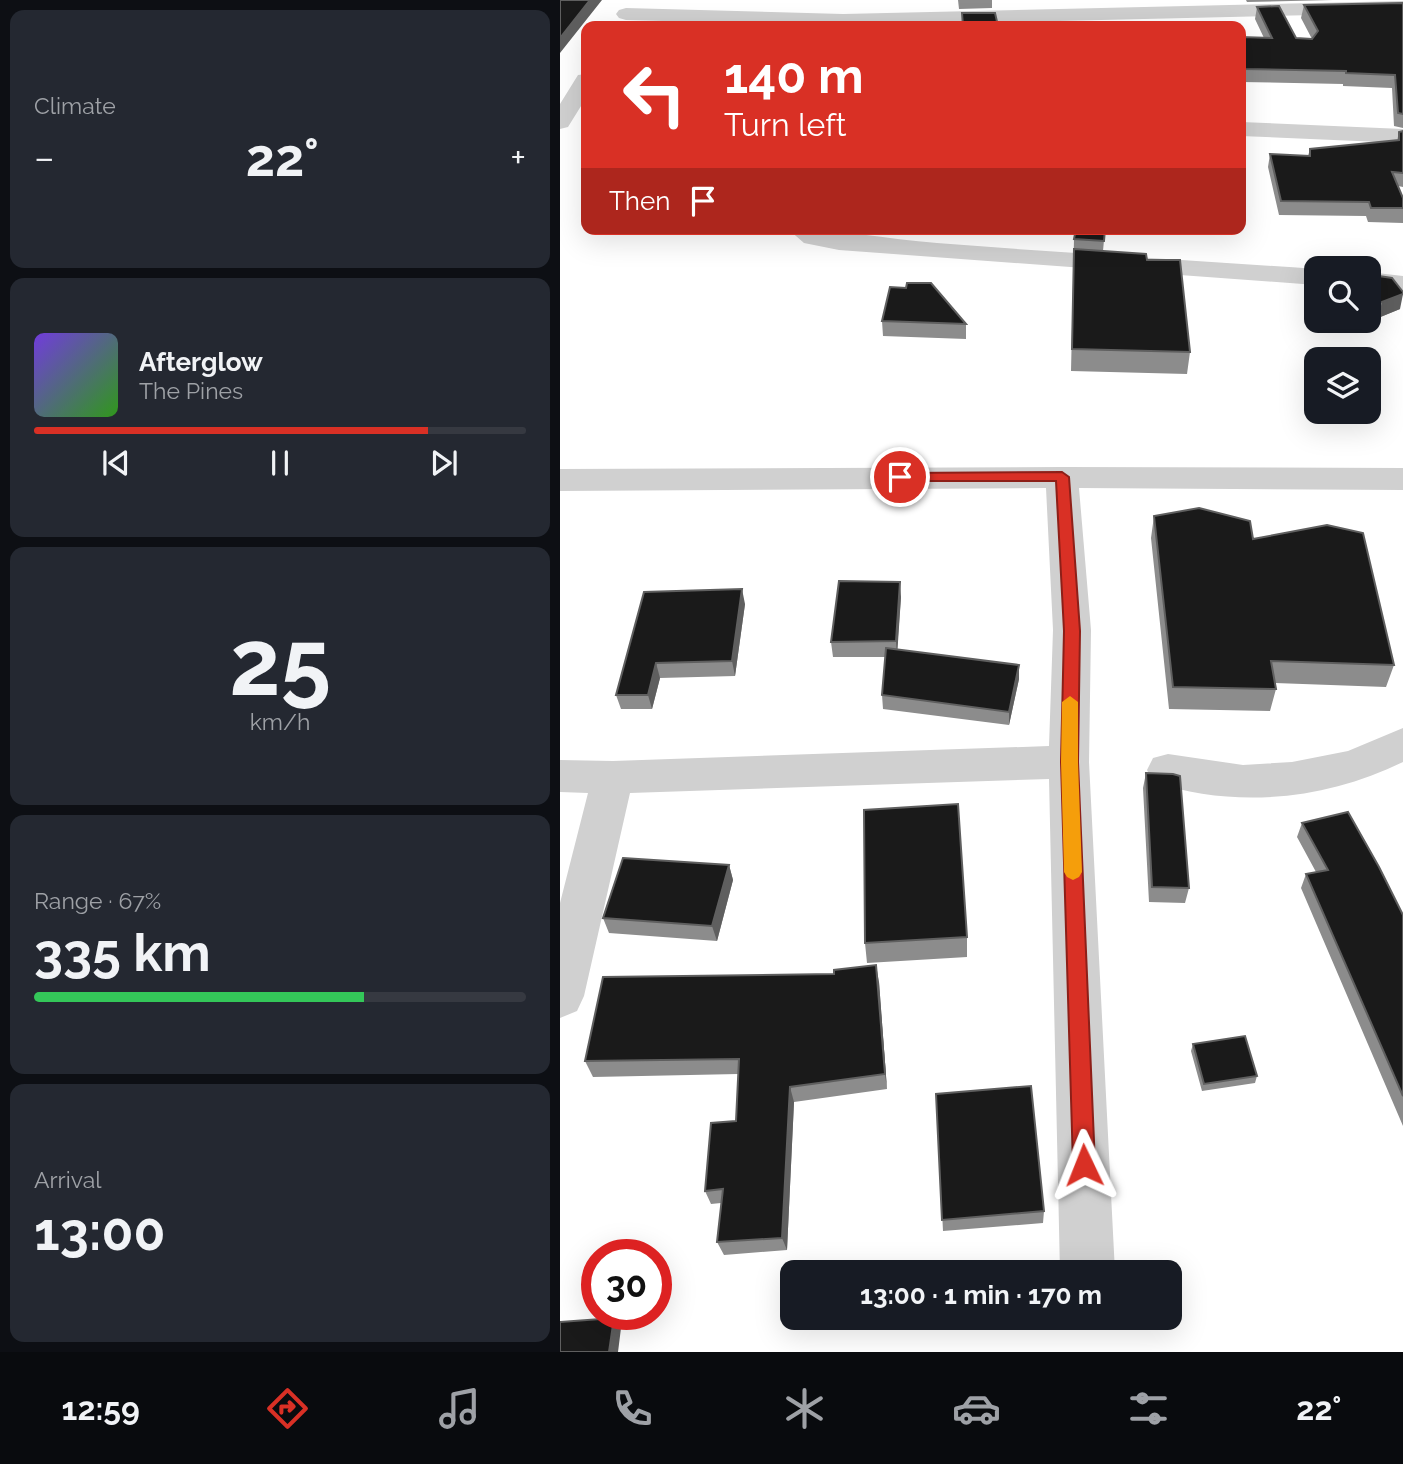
<!DOCTYPE html>
<meta charset="utf-8">
<style>
:root{--surface:#171b24;--page:#242831;--text:#f1f3f6;--muted:#9ea1a6;--line:#363941;--accent:#d93025}
body{margin:0;font-family:Raleway,sans-serif;background:var(--page);color:var(--text);height:100vh;display:flex;flex-direction:column;font-size:26px;white-space:nowrap}
*{box-sizing:border-box;margin:0}
p{font-size:23px;color:var(--muted)}
.icon{flex:none;width:38px;height:38px;fill:none;stroke:currentColor;stroke-width:2;stroke-linecap:round;stroke-linejoin:round}
.map{position:relative;flex:1;overflow:hidden}
.drawer{display:flex;flex-direction:column;gap:10px;padding:10px;background:#0d0f14;width:560px}
.drawer>*{flex:none}
.hud{position:absolute;left:21px;top:21px;width:665px;height:214px;border-radius:14px;box-shadow:0 7px 28px #0002;background:#d93025;color:#fff;overflow:hidden}
.fabs{position:absolute;left:744px;top:256px;display:grid;gap:14px}
.fabs a{display:grid;place-items:center;width:77px;height:77px;border-radius:14px;background:var(--surface);box-shadow:0 7px 28px #0002;font-size:35px}
.speed{position:absolute;left:21px;top:1239px;display:flex;gap:14px;font-size:35px;font-weight:700;text-align:center}
.speed>*{display:grid;place-content:center;width:91px;height:91px;border-radius:50%;background:var(--surface);box-shadow:0 7px 28px #0002;line-height:1}
.speed .limit{border:10px solid #d22;background:#fff;color:#111}
.pin{position:absolute;display:grid;place-items:center;width:60px;height:60px;color:#fff;margin:-30px;border:4px solid #fff;border-radius:50%;box-shadow:0 2px 7px #0007}
.me{position:absolute;width:77px;margin:-38px;rotate:358deg;stroke-linejoin:round;filter:drop-shadow(0 0 5px #0008)}
.turn{display:flex;align-items:center;gap:24px;height:147px;padding:0 28px;font-size:32px}
.turn .icon{width:91px;height:91px;stroke-width:2.5}
.turn b{display:block;font-size:49px;line-height:60px}
.then{display:flex;align-items:center;height:66px;padding:0 28px;background:#0003;gap:14px;font-size:26px}
.big{font-size:52px;font-weight:700;line-height:1.1}
.drawer .card{flex:1;display:flex;flex-direction:column;justify-content:center;gap:10px;min-width:0;padding:0 24px;border-radius:14px;background:var(--page)}
.drawer .dial{align-items:center;gap:0}
.dial b{font-size:91px;line-height:1}
.song{display:flex;align-items:center;gap:21px}
.cover{width:84px;height:84px;border-radius:10px;background:linear-gradient(135deg,hsl(260 70% 55%),hsl(110 70% 35%))}
.played{height:7px;border-radius:4px;background:linear-gradient(90deg,var(--accent) 80%,var(--line) 80%)}
.keys{display:flex;justify-content:space-around;direction:ltr}
.heat{display:flex;justify-content:space-between;align-items:center;font-size:38px;direction:ltr}
.charge{height:10px;border-radius:5px;background:linear-gradient(90deg,#34c759 67%,var(--line) 0)}
.trip{position:absolute;left:220px;top:1260px;width:402px;height:70px;border-radius:14px;background:var(--surface);box-shadow:0 7px 28px #0002;font-weight:700;line-height:70px;text-align:center}
.tabs{display:flex;height:112px;justify-content:space-around;align-items:center;background:#090b0e;color:var(--muted)}
.tabs .icon{width:49px;height:49px}
.tabs .current{color:var(--accent)}
.tabs b{font-size:32px;color:var(--text)}
main{display:flex;flex:1;min-height:0}
.map>svg:first-child{display:block}
.lines{fill:none;stroke-linecap:round;stroke-linejoin:round}
.minor{fill:#d0d0d0;fill-rule:evenodd}
.wall{fill:#8c8c8c}
.shaded-wall{fill:#5f5f5f}
.building{fill:#1a1a1a;stroke:#5f5f5f;stroke-width:2}
.route{fill:#d93025;stroke:#8d1f18;stroke-width:2}
.slow{fill:#f59e0b}
</style>
<main>
<section class="drawer">
<div class="card"><p>Climate</p>
<div class="heat"><a>−</a><b class="big">22°</b><a>+</a></div>
</div>
<div class="card">
<div class="song"><i class="cover"></i><div><b>Afterglow</b><p>The Pines</p></div></div>
<div class="played"></div>
<div class="keys"><svg class="icon" aria-label="previous" viewBox="0 0 24 24"><path d="M18 5L8 12l10 7zM5 5v14"/></svg><svg class="icon" aria-label="pause" viewBox="0 0 24 24"><path d="M8 5v14M16 5v14"/></svg><svg class="icon" aria-label="next" viewBox="0 0 24 24"><path d="M6 5l10 7-10 7zM19 5v14"/></svg></div>
</div>
<div class="card dial"><b>25</b><p>km/h</p></div>
<div class="card"><p>Range · 67%</p><b class="big">335 km</b><div class="charge"></div></div>
<div class="card"><p>Arrival</p><b class="big">13:00</b></div>
</section>
<div class="map">
<svg width="843" height="1352" viewBox="0 0 843 1352">
<rect width="100%" height="100%" fill="#fff"/>
<g class="lines">
<path class="minor" d="M843,1V13L283,26L66,20L59,18L56,14L59,10L66,8L283,14Z
M26,74V98L8,127L0,129V104L18,75Z
M681,122L843,129V143L681,136Z
M228,229C277,229 327,239 377,243C503,253 630,260 756,269V285L279,250L244,243Z
M808,272L843,276V292L808,288Z
M502,467L843,468V490L519,488L531,630L529,762L555,1272H500L489,779L70,793L24,996L17,1011L0,1018V903L28,793L0,792V760L53,761L489,746L493,630L486,488L0,491V469Z
M843,728V762C765,800 676,809 593,782L587,770L593,758L608,754L683,765L732,762L788,751Z"/>
</g>
<path class="wall" d="M398,0H432V8L399,9Z
M686,0H773L687,2Z
M843,3V128L834,126L832,88L783,86V84L682,82V61L681,64V37L704,38L695,19L697,7L736,38L752,39L741,18L744,5Z
M843,131V187L838,186L843,198V223L808,222L806,216L719,215L708,167L710,154L748,156L750,149L837,141L839,132Z
M545,229L543,251L587,260L630,352L627,374L511,371L514,239Z
M808,270L812,275L840,309L818,318H808Z
M346,288L406,324V339L323,336L322,321Z
M594,516L693,539L834,665L826,687L715,683L716,689L710,711L609,709L591,538Z
M84,592L185,604L175,676L100,678L92,709H61L56,695Z
M341,597L337,650L459,679L449,725L323,709L322,695L326,657H273L271,642Z
M586,773L629,888L625,903L589,902L583,788Z
M742,823L843,915V1126L741,888L746,874L756,872L737,837Z
M169,865L173,880L157,941L49,933L43,918Z
M407,937V957L307,963L305,943Z
M319,982L327,1089L234,1102L227,1250L164,1255L157,1242L161,1203L151,1204L145,1191L176,1121L178,1074L33,1077L25,1061Z
M633,1044L697,1076L695,1083L642,1091L631,1051Z
M376,1094L484,1211L483,1223L383,1231Z"/>
<path class="shaded-wall" d="M30,0H42L0,53V38Z
M843,294L840,309L818,318L822,302Z
M340,582L341,597L337,657L336,641Z
M182,589L185,604L175,676L172,661Z
M96,663L100,678L92,709L88,695Z
M459,665V679L449,725V712Z
M169,865L173,880L157,941L152,926Z
M316,965L319,982L327,1089L325,1074Z
M230,1087L234,1102L227,1250L222,1238Z
M54,1318L61,1328L58,1352H49Z"/>
<path class="building" d="M0,0H30L0,38Z
M843,3V114L838,113L835,75L786,73V71L684,69V48L681,56V37L712,38L697,7L719,6L736,38L752,39L758,31L744,5Z
M402,13H435L438,26H403Z
M843,131V173L832,172L843,198V208H811L809,202L721,201L710,154L750,156V149L839,140V132Z
M516,229H545L544,241L514,239Z
M514,249L586,254L587,260H620L630,352L512,349Z
M808,270L812,275L832,278L843,292V294L822,302L808,303Z
M347,283H371L406,324L322,321L330,287L346,288Z
M639,508L690,521L693,539L767,525L803,533L834,665L711,661L716,689L613,687L594,516Z
M279,581L340,582L336,641L271,642Z
M182,589L172,661L96,663L88,695H56L84,592Z
M326,648L459,665L449,712L322,695Z
M586,773L613,774L620,776L629,888L592,887Z
M398,804L407,937L305,943L304,810Z
M788,812L819,867L843,915V1096L746,874L768,870L742,823Z
M63,858L169,865L152,926L43,918Z
M316,965L325,1074L230,1087L222,1238L157,1242L163,1189L145,1191L151,1123L176,1121L179,1059L25,1061L43,977L274,974V970Z
M685,1036L697,1076L644,1084L633,1044Z
M471,1086L484,1211L382,1220L376,1094Z
M54,1318L49,1352H0V1322Z"/>
<path class="route" d="M502,472L509,477L520,631L518,762L535,1165L532,1172L524,1176L516,1172L513,1165L501,762L504,631L496,481H340L333,477L340,473Z"/>
<path class="slow" d="M510,696L518,702V762L522,872L519,877L513,880L507,877L504,872L501,762L502,702Z"/>
</svg>
<div class="fabs">
<a><svg class="icon" aria-label="search" viewBox="0 0 24 24"><circle cx="10" cy="10" r="6"/><path d="M15 15l6 6"/></svg></a>
<a><svg class="icon" aria-label="layers" viewBox="0 0 24 24"><path d="M12 4l9 5-9 5-9-5zM3 14l9 5 9-5"/></svg></a>
</div>
<div class="speed"><div class="limit">30</div></div>
<div class="pin" style="left:340px;top:477px;background:#d93025"><svg class="icon" aria-label="arrive" viewBox="0 0 24 24"><path d="M6 21V4h12l-3 4 3 4H6"/></svg></div>
<svg class="me" style="left:524px;top:1165px" viewBox="-20 -20 40 40"><path d="M0-17L14 15 0 8-14 15z" fill="#d93025" stroke="#fff" stroke-width="4"/></svg>
<div class="trip">13:00 · 1 min · 170 m</div>
<div class="hud">
<div class="turn"><svg class="icon" aria-label="left" viewBox="0 0 24 24"><path d="M17 20v-9H6M10 6l-5 5 5 5"/></svg><div><b>140 m</b>Turn left</div></div>
<div class="then">Then<svg class="icon" aria-label="arrive" viewBox="0 0 24 24"><path d="M6 21V4h12l-3 4 3 4H6"/></svg></div>
</div>
</div>
</main>
<nav class="tabs">
<b>12:59</b>
<svg class="icon current" aria-label="directions" viewBox="0 0 24 24"><path d="M12 3l9 9-9 9-9-9zM9 14v-3h6M13 9l2 2-2 2"/></svg>
<svg class="icon" aria-label="music" viewBox="0 0 24 24"><path d="M9 18V5l10-2v13"/><circle cx="6" cy="18" r="3"/><circle cx="16" cy="16" r="3"/></svg>
<svg class="icon" aria-label="phone" viewBox="0 0 24 24"><path d="M5 4h4l2 5-3 2q2 4 5 5l2-3 5 2v4C11 20 4 13 5 4z"/></svg>
<svg class="icon" aria-label="climate" viewBox="0 0 24 24"><path d="M12 3v18M4 7l16 10M4 17L20 7"/></svg>
<svg class="icon" aria-label="car" viewBox="0 0 24 24"><path d="M5 17H2v-5l4-1 3-4h7l3 4 3 1v5h-3M9 17h6M6 11h13"/><circle cx="7" cy="17" r="2"/><circle cx="17" cy="17" r="2"/></svg>
<svg class="icon" aria-label="filters" viewBox="0 0 24 24"><path d="M4 7h16M4 17h16"/><circle cx="9" cy="7" r="2"/><circle cx="15" cy="17" r="2"/></svg>
<b>22°</b>
</nav>
